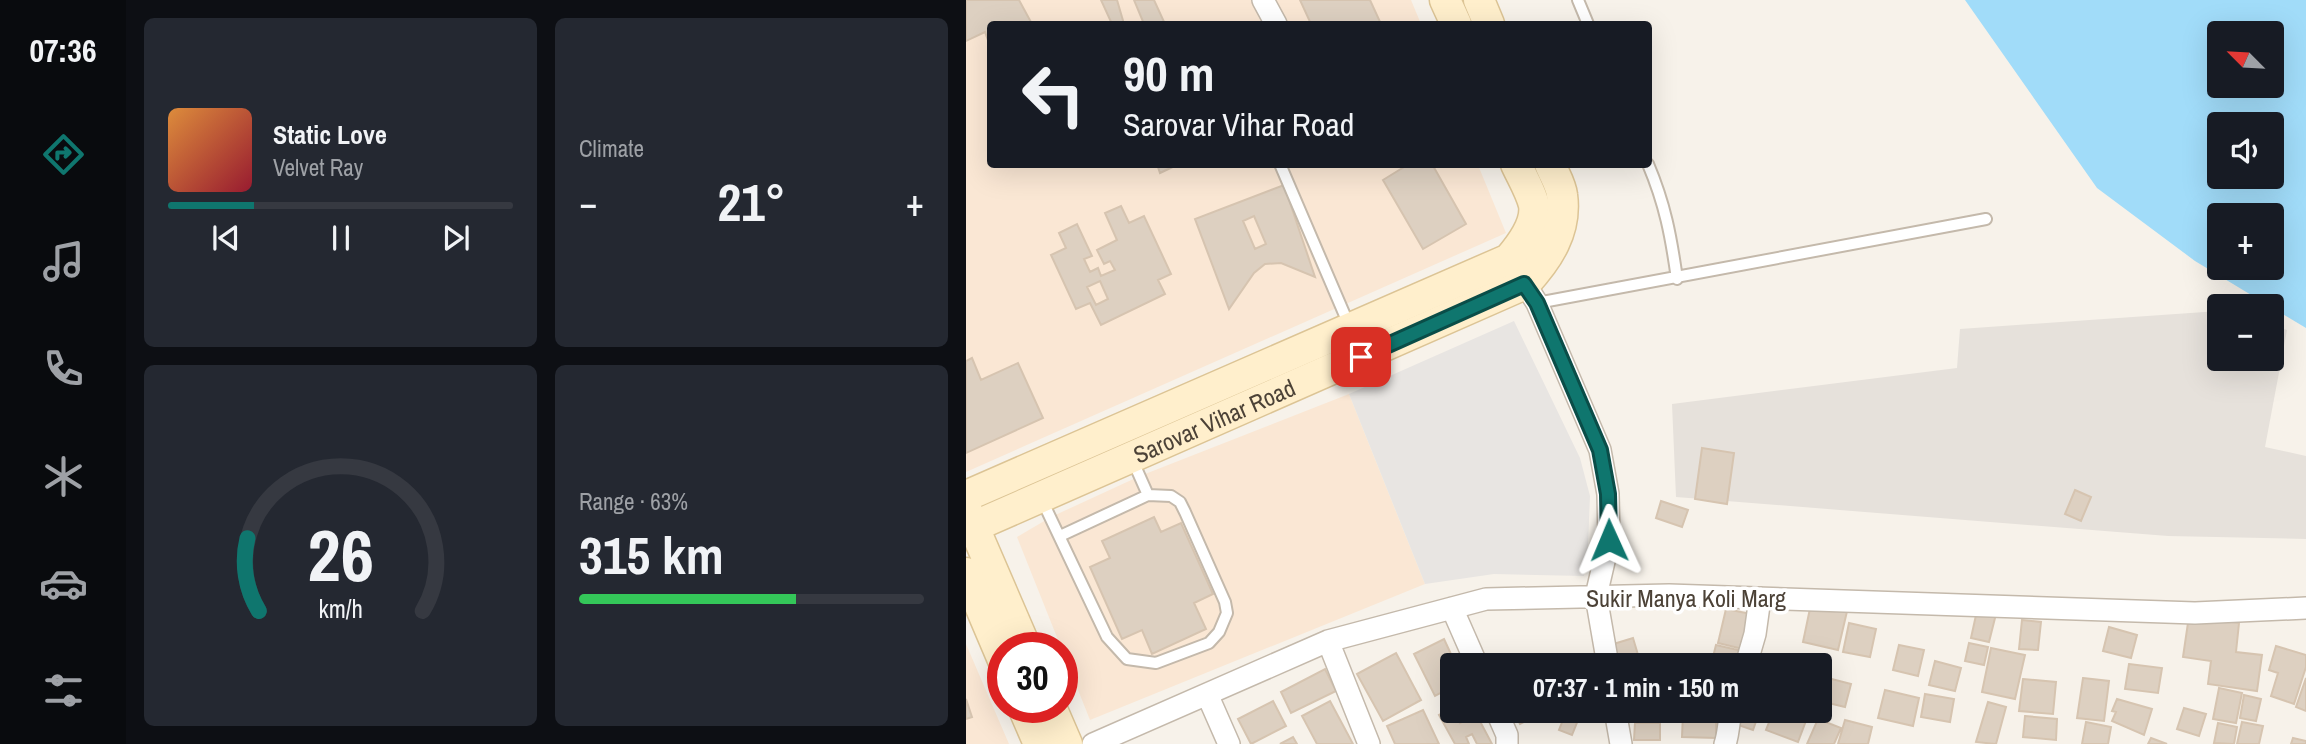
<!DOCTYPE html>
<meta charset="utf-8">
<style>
:root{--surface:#171b24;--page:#242831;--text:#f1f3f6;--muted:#9ea1a6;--line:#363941;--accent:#0f766e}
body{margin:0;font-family:"Archivo Narrow",sans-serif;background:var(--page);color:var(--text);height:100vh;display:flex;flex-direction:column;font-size:26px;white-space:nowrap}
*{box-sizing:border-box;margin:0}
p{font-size:23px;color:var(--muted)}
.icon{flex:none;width:38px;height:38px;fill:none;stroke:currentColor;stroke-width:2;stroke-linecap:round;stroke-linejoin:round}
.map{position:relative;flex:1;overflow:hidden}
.sheet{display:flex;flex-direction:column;gap:18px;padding:18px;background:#0d0f14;width:840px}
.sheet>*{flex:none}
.guide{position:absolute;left:21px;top:21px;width:665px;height:147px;border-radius:7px;box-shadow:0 7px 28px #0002;background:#171b24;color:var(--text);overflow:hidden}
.needle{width:46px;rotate:294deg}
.tools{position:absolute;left:1241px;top:21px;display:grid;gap:14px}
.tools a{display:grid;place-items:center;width:77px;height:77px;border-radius:7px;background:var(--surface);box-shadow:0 7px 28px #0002;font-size:35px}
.speed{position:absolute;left:21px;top:632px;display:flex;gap:14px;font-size:35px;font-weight:700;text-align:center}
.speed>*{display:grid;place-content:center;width:91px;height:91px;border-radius:50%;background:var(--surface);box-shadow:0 7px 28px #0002;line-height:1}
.speed .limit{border:10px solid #d22;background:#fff;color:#111}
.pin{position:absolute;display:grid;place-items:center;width:60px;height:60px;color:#fff;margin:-30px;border-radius:14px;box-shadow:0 4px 10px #0006}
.me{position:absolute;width:77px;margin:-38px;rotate:359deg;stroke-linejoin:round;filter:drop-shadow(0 0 5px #0008)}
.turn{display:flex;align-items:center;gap:24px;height:147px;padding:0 21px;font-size:32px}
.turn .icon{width:91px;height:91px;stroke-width:2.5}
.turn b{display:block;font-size:49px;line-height:60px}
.big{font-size:52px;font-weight:800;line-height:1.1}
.sheet .tile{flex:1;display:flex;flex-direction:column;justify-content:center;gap:10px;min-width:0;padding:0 24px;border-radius:10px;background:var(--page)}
.sheet .dial{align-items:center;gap:0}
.dial svg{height:182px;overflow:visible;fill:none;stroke:var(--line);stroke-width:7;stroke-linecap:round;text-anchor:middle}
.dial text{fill:var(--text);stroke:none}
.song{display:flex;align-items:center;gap:21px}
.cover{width:84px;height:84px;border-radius:10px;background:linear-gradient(135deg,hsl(30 70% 55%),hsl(350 70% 35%))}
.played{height:7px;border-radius:4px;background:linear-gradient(90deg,var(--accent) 25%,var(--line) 25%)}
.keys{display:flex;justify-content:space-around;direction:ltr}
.heat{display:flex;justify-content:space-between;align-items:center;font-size:38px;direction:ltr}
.charge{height:10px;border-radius:5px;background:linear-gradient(90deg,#34c759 63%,var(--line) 0)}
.sheet .tiles{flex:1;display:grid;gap:18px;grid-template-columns:repeat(2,1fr)}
.trip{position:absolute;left:474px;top:653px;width:392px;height:70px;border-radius:7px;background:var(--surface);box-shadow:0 7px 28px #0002;font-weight:800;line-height:70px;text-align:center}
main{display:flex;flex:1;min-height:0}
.tab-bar{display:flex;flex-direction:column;width:126px;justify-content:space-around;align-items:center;background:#090b0e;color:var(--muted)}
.tab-bar .icon{width:49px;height:49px}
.tab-bar .selected{color:var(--accent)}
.tab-bar b{font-size:32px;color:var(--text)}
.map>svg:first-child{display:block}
.commercial{fill:#fae7d4}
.industrial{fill:#e6e1db}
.parking{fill:#e8e5e2}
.water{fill:#a1dcf9;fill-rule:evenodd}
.building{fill:#ddd0c1;stroke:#d6c4b0;stroke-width:2;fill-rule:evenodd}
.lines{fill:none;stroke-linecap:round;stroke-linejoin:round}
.lane-casing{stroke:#c4b9ab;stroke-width:14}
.street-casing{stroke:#c4b9ab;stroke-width:24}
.secondary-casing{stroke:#dcc495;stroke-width:33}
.lane{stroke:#fff;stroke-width:10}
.street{stroke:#fff;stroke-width:21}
.secondary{stroke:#ffefcc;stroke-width:30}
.route-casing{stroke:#0a4d48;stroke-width:18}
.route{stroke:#0f766e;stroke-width:12}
.labels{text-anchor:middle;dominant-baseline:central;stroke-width:7;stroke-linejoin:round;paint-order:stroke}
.street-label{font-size:24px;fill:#4c4237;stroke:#fff}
</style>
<main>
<nav class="tab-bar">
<b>07:36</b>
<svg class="icon selected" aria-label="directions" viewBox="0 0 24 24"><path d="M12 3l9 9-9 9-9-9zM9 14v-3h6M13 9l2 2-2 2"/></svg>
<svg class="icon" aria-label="music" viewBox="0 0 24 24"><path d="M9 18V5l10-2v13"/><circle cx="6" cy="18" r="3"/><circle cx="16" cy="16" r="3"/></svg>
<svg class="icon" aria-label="phone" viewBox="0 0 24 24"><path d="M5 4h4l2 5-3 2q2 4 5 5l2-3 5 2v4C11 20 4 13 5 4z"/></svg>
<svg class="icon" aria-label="climate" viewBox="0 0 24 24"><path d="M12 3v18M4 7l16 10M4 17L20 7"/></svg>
<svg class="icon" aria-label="car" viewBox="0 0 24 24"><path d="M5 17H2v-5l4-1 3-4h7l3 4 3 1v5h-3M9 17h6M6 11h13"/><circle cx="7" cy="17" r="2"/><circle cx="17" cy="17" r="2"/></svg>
<svg class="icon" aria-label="filters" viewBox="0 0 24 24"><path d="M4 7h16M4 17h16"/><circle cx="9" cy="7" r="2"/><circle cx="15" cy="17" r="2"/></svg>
</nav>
<section class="sheet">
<div class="tiles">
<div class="tile">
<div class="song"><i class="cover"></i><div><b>Static Love</b><p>Velvet Ray</p></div></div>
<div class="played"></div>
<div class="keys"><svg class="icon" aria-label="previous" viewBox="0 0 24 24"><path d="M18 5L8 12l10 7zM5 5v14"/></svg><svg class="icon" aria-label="pause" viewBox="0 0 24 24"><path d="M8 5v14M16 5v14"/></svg><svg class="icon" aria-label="next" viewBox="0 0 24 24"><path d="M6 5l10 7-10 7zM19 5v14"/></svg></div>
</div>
<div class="tile"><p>Climate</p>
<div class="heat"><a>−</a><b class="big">21°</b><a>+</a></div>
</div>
<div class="tile dial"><svg viewBox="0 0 100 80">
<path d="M14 69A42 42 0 1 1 86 69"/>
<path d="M14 69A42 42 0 0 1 9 37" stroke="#0f766e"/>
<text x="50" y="56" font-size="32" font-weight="700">26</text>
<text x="50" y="72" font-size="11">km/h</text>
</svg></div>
<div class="tile"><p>Range · 63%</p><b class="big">315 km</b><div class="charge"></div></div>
</div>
</section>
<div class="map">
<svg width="1340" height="744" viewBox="0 0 1340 744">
<rect width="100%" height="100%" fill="#f7f2ea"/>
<path class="commercial" d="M0,0H445L455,24H24V164L512,165L540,233L0,472Z
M383,394L459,584L124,720L51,537L85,517L174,476Z
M0,644L43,744H0Z"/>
<path class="industrial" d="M1253,311V359H1306V325L1321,330L1299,447L1340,456V539L1202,536L710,497L706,404L991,368L994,329Z"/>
<path class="parking" d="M548,321L614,458L624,496L622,545L618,576L528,574L459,584L383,394Z"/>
<path class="water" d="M999,0H1340V328L1229,261L1131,188ZM1253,33H1306V86H1253ZM1253,124H1306V177H1253ZM1253,215H1306V268H1253Z"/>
<path class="building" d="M0,0H53L66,24H24V46L19,32L0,41Z
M135,0H151L158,24H146Z
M168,0H188L199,24H178Z
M334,0H404L415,24H345Z
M191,164H213L194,173Z
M443,164H466L500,224L457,249L417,180Z
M318,185L349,277L315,263L299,264L288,273L263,309L229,219ZM288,216L300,244L289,249L277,221Z
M155,206L163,223L178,216L205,274L192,280L199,294L135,325L124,303L110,309L85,255L100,248L93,233L111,224L126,256L118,259L124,272L132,268L135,276L149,270L144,261L138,264L131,250L151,240L139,213ZM134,281L142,299L130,305L121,287Z
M6,358L15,380L52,363L77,418L0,453V361Z
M736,448L768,453L761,504L729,499Z
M1109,490L1125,497L1115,521L1099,514Z
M695,501L722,510L716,527L690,518Z
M188,517L195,532L215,523L247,594L228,603L240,629L186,654L176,630L156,639L124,567L144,558L136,541Z
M846,599L882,607L872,650L837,642Z
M1012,606L1031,610L1023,642L1005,638Z
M760,609L785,614L777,649L752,643Z
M1223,616L1273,623L1270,652L1296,655L1291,691L1242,684L1245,661L1217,657Z
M1056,620L1075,622L1072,650L1053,649Z
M883,623L910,629L904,657L877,652Z
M1143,627L1171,635L1165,658L1137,651Z
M667,638L675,665H646L641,646Z
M478,639L490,665H486V687L469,696L448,654Z
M1003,643L1022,647L1018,665L999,661Z
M750,645L776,651L773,665L746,661Z
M933,645L958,650L952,676L927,670Z
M1310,646L1340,655V667L1328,704L1305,696L1312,673L1303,670Z
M1025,648L1059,655L1049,699L1016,692Z
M430,653L455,700L417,721L391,674Z
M969,661L995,668L989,691L963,685Z
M1163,664L1196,668L1192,693L1159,689Z
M359,669L370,691L325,713L315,692Z
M854,676L885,684L879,707L854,701Z
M1117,678L1143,681L1138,721L1111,718Z
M1340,678V711L1330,707Z
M1057,679L1090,682L1087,714L1053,711Z
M1253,688L1276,693L1270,723L1247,719Z
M919,690L953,698L947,726L912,718Z
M959,694L988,699L984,722L955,717Z
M1278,695L1295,699L1290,721L1274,718Z
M0,699L6,717L0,719Z
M1151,699L1186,709L1178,735L1146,721L1150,712L1146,711Z
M307,701L320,726L285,744L272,719Z
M364,701L387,744H351L336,716Z
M1022,702L1040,707L1030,744L1010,742Z
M486,708L494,723L501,719L496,710H508L526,744H511L506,734L500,737L503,744H489L473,715Z
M1218,708L1240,714L1233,736L1211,729Z
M457,710L473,744H429L421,726Z
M547,710H571L566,713L568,717L554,724Z
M771,710H794L787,730L766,723Z
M808,710H821L841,718L832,742L800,730Z
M717,713L750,714V738L716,737Z
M599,715L612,720L606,735L593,730Z
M1059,716L1091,719L1090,740L1057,737Z
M852,719L875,728L868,744H841Z
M879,720L906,727L902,744H872Z
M1120,722L1145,727L1142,744H1116Z
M1276,722L1297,726L1293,744H1271Z
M669,723H694V740H668Z
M1252,723L1271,727L1268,744L1248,743Z
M327,737L331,744H314Z
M1185,738L1201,744H1182Z
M1327,738L1340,741V744H1325Z"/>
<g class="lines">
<defs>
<path id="lane" d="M612,0L622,24
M314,164L383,325
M682,164C699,204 705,236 711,279
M571,303L1020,219
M166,459L182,495
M75,498L141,637L161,659L190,663L243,643L253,632L261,613L259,602L219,512L214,502L205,496L182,495L94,536"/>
<path id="street" d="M297,0L310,24
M551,272L571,303L634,450L642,494L643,540L630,596L642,665
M486,608L511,665
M362,641L403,744
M780,665L789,634L794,598
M241,694L263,744
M530,710L541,735V744
M649,710L655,744
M127,744L362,641L520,599L703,595L1229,613L1340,608
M759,744C763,733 762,722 766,710"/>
<g id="secondary">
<path d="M479,0L490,24"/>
<path d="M513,0L523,24"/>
<path d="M0,496L543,259C554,246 571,224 568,205C565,192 556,177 550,164"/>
<path d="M0,509L60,648"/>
<path id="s1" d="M0,530L559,284C582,259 601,231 596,195C595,185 588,174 584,164"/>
<path d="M0,573L37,660"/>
<path d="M57,707L73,744"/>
<path d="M85,707L101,744"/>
</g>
</defs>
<use href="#lane" class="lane-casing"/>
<use href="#street" class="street-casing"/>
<use href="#secondary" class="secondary-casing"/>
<use href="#lane" class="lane"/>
<use href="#street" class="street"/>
<use href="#secondary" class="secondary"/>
</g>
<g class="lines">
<defs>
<path id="route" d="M395,357L558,284L571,303L634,450L642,494L643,540"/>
</defs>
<use href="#route" class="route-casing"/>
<use href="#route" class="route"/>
</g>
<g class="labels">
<g class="street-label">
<text stroke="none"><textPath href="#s1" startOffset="271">Sarovar Vihar Road</textPath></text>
<text x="720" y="598">Sukir Manya Koli Marg</text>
</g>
</g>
</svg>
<div class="tools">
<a><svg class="needle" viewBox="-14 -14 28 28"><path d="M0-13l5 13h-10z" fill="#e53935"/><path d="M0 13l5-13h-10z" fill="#9ea1a6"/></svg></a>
<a><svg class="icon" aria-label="sound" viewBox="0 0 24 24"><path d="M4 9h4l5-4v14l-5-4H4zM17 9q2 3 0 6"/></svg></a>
<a>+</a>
<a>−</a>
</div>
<div class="speed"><div class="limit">30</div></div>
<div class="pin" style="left:395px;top:357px;background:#d93025"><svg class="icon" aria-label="arrive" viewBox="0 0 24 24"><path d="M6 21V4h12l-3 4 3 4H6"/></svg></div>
<svg class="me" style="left:643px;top:540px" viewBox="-20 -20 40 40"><path d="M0-17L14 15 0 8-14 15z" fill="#0f766e" stroke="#fff" stroke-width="4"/></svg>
<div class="trip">07:37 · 1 min · 150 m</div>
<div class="guide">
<div class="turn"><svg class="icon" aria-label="left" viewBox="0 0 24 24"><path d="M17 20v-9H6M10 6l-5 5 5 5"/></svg><div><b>90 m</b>Sarovar Vihar Road</div></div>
</div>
</div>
</main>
